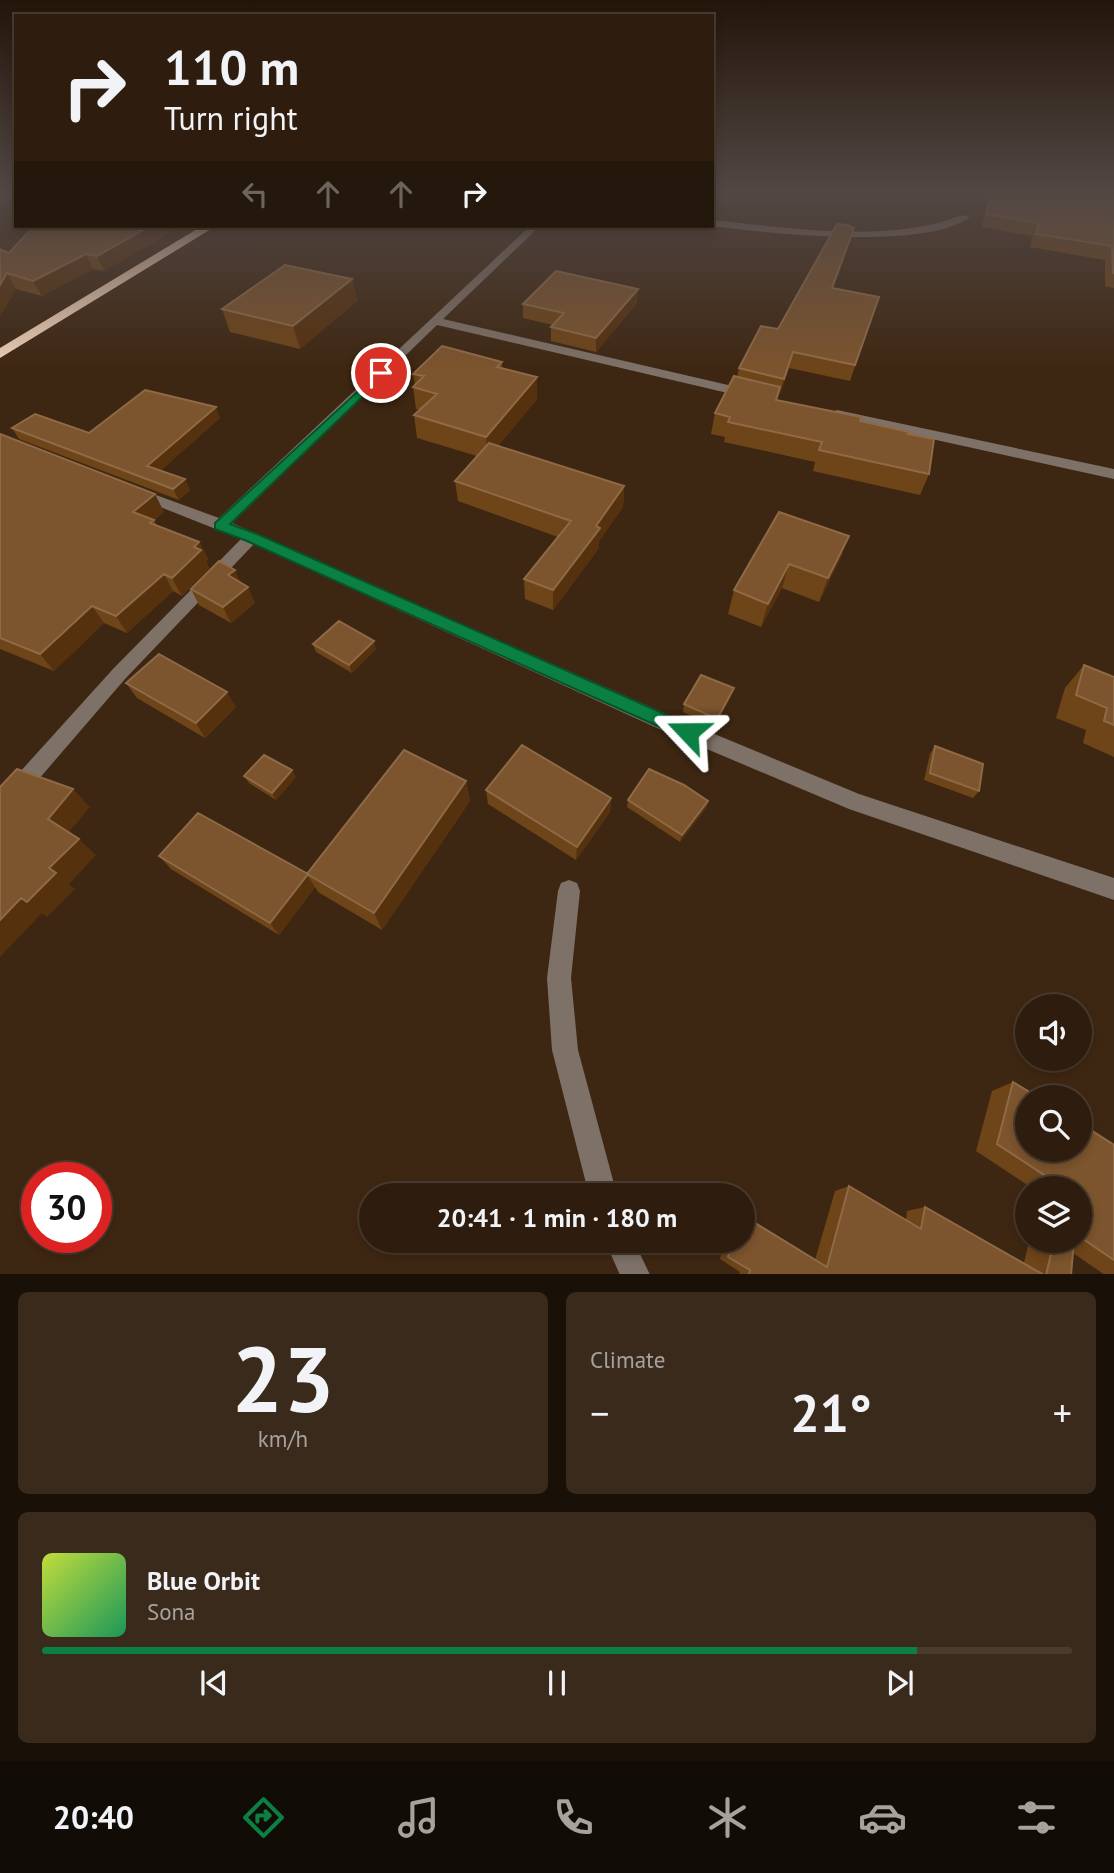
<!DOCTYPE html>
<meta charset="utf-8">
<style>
:root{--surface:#2e1d0e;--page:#3a2a1c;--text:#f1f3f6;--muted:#a7a29e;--line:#493b2e;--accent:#0b8043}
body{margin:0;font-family:"PT Sans",sans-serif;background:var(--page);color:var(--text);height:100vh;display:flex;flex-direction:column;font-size:26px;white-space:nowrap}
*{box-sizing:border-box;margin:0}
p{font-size:23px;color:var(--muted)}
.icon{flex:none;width:38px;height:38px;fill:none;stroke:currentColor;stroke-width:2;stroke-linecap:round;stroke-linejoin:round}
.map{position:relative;height:1274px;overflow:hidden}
.sheet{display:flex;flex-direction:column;gap:18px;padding:18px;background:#191008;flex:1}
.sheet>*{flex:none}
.banner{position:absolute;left:14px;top:14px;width:700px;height:214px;border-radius:0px;box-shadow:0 4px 10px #0003,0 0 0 2px var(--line);background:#2e1d0e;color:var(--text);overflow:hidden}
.fabs{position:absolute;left:1015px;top:994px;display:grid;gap:14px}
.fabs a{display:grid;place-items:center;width:77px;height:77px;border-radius:50%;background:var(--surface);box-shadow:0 4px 10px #0003,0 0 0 2px var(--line);font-size:35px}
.speed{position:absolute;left:21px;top:1162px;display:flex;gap:14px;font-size:35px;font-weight:700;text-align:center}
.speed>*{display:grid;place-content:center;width:91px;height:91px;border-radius:50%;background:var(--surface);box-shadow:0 4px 10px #0003,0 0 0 2px var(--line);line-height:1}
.speed .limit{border:10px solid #d22;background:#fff;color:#111}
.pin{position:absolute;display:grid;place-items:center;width:60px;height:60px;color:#fff;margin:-30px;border:4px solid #fff;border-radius:50%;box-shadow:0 2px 7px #0007}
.me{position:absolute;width:77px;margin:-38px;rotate:293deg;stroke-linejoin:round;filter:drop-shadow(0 0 5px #0008)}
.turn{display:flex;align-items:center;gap:24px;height:147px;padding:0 35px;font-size:32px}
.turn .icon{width:91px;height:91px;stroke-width:2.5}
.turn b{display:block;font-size:49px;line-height:60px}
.lanes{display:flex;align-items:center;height:66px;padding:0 35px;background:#0003;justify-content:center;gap:35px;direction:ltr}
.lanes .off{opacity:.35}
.big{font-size:52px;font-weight:600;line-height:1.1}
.sheet .tile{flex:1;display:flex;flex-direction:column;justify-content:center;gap:10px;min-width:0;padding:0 24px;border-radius:10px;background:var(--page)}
.sheet .dial{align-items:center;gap:0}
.dial b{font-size:91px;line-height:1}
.song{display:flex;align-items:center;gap:21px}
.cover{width:84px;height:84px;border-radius:10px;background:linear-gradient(135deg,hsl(70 70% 55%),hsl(150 70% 35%))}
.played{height:7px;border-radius:4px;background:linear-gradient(90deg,var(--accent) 85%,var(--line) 85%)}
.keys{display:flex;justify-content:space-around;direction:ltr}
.heat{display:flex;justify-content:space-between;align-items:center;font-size:38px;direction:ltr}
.sheet .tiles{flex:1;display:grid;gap:18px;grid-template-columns:1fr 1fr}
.tile:last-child{grid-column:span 2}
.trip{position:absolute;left:359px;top:1183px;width:396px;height:70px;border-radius:35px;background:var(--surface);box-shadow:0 4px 10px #0003,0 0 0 2px var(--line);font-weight:600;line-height:70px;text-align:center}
.tabs{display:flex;height:112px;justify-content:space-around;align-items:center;background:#120c06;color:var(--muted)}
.tabs .icon{width:49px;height:49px}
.tabs .active{color:var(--accent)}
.tabs b{font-size:32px;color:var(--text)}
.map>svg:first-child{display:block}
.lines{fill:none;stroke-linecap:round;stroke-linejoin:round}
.minor{fill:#7e7167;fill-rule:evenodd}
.highway{fill:#f0d1b8;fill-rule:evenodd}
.wall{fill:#6e4419}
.shaded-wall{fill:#55310e}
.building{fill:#7c542d;stroke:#8e6a47;stroke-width:2}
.route{fill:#0b8043;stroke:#07532c;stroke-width:2}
</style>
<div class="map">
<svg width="1114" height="1275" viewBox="0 0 1114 1275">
<rect width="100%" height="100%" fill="#3e2712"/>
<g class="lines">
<path class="minor" d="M962,215L970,217C926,251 767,233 711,226L712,220C787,228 891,244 962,215Z
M530,226H540L443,319L754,391V397L749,398L437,325L232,523L671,716L859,794L1114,878V900L849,809L657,728L254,544L125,679L7,816L0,818V794L113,669L241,539L135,497L133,494L135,491H145L219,518Z
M837,410L1114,469V479L832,417L830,414Z
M569,880L577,883L580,891L571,978L578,1050L617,1195H589L552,1050L547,978L558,891L561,883Z
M605,1241H634L650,1275H620Z"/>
<path class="highway" d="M202,226H216L0,358V348Z"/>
</g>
<path class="wall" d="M0,191H16V201L0,202Z
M992,191H1114V288L1105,286V260L1030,247L1033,236L981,227Z
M34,226H181L104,271L93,269L42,296L16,289L0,316V249L9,253Z
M854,228L850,242L833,288L879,297L850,381L789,368L777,400L908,434L929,474L920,495L813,471L815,462L724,442L725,437L711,434L715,413L737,377L739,368L778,329Z
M352,279L357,301L300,349L230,332L222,309Z
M637,303L596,352L551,341V327L553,325L523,318V304Z
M502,362V368L537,399L498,446L624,486L623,507L599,541V548L553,610L525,599L524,579L558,537L458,501L455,481L477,456L417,438L414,415L420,410L416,409L413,387L415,385L413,374Z
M220,418L160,471L185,479L190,490L179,500L19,439L12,428L89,433Z
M0,434L164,512L154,520L157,526L199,542L208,559L206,561L209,568L182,596L173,591L127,633L104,623L54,671L0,649Z
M849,536L840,559L819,602L782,588L761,627L728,614L734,590Z
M191,589L255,603L231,623L199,605Z
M313,644L376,649L352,673L316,652Z
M1084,665L1114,677V757L1083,743L1086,730L1056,718L1065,688Z
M126,683L236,707L205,738L137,698Z
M731,696L715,727L683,712L684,704Z
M935,746L979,791L973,798L924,780L930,754Z
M244,776L296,777L276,800L249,783Z
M466,781L470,801L382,930L318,892L315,887L279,935L171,869L159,856L307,874Z
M486,790L611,798L610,812L576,860L488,804Z
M628,800L708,801L706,808L680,842L627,807Z
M1013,1082L1114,1145V1275H1105L1073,1253L1071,1275H739L740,1272L720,1259L725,1241H742L815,1260L835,1191L849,1186L906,1220L907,1211L925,1207L1024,1263L1029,1241H1080V1188H1032L976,1151L992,1091Z"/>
<path class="shaded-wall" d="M150,226H181L104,271L97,256Z
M854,228L850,242L828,303L832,288Z
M86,254L93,269L42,296L33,281Z
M7,273L16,289L0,316V285Z
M352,279L357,301L300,349L293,326Z
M638,289L637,303L596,352V338Z
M793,352L789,368L780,395L784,379Z
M537,377V399L487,460L486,437Z
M216,407L220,418L153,477L147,466Z
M185,479L190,490L179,500L173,489Z
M624,486L623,507L599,541V548L553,610V590Z
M155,494L164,512L142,530L133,512Z
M849,536L840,559L819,602L828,578Z
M199,542L208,559L206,561L209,568L182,596L172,578L194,547Z
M789,564L782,588L761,627L768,604Z
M235,570L242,586L228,575Z
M164,574L173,591L127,633L116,616Z
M248,587L255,603L231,623L223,607Z
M92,606L104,623L54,671L40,654Z
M374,641L376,649L352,673L349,665Z
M734,688L731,696L715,727L717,719Z
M227,692L236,707L205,738L196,723Z
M292,770L296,777L276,800L272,793Z
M466,781L470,801L382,930L374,913Z
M73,789L90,807L66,836L48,819Z
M611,798L610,812L576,860L577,847Z
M708,801L706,808L680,842L682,835Z
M79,839L96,855L69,884L75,889L47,917L27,902L49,868Z
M307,875L315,887L279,935L270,923Z
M21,898L42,913L0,957V920Z"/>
<path class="building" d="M993,191H1114V273H1113L1112,246L1036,234L1039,223L986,214Z
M837,224L848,225L854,228L832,288L879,297L855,365L793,352L784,379L739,368L761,326L778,329Z
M34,226H150L97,256L86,254L33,281L7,273L0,285V249L9,253Z
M285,265L352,279L293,326L222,309Z
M556,271L638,289L596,338L551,327L564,313L523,304Z
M442,346L502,362L497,367L537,377L486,437L414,415L437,394L413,387L424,376L413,374Z
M734,376L780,387L776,400L861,417L860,421L909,432L908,434L934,439L929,474L819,450L822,442L728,422L730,417L715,413Z
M145,390L216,407L147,466L185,479L173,489L12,428L35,414L89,433Z
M0,434L155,494L133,512L154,520L150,523L199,542L194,547L201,550L172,578L164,574L116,616L92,606L40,654L0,638Z
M489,443L624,486L596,526L600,528L553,590L524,579L571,521L455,481Z
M779,512L849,536L828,578L789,564L768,604L734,590Z
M219,561L235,570L228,575L248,587L223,607L191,589Z
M339,621L374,641L349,665L313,644Z
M159,654L227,692L196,723L126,683Z
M1084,665L1114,677V725L1104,721L1107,708L1076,695Z
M701,675L734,688L717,719L684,704Z
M522,745L611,798L577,847L486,790Z
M935,746L983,764L979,791L930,773Z
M404,750L466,781L374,913L307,874Z
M264,755L292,770L272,793L244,776Z
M17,769L73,789L48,819L79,839L49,868L56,873L27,902L21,898L0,920V787Z
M649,769L684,785L708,801L682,835L628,800Z
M198,813L308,874L270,923L159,856Z
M1013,1082L1038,1097H1027V1150H1080V1123L1114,1145V1260L1080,1237V1188H1064L997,1144Z
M849,1186L921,1229L925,1207L1044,1275H749L750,1270L728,1257L733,1241H742V1215L827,1267Z
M1054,1241H1074L1071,1275H1046Z"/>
<linearGradient id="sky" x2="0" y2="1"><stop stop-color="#22150a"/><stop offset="0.52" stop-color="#524744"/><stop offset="1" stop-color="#524744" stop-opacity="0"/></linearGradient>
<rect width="1114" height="370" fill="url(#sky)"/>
<path class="route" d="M381,370L385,371V375L230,524L257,534L694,727L697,732L694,737L688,739L682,737L247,541L215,529V523Z"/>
</svg>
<div class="fabs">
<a><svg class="icon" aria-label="sound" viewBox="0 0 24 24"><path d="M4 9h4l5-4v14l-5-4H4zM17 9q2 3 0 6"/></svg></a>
<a><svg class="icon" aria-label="search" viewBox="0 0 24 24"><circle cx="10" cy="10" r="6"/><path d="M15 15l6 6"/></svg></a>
<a><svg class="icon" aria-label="layers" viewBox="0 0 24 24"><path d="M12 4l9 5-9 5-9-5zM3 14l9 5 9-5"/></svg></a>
</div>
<div class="speed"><div class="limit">30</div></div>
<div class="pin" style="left:381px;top:373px;background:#d93025"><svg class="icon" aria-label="arrive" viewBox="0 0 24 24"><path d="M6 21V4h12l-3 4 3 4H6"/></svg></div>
<svg class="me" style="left:688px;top:732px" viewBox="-20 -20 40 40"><path d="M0-17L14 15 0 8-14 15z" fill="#0b8043" stroke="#fff" stroke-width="4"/></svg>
<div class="trip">20:41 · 1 min · 180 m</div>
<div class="banner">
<div class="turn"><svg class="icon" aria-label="right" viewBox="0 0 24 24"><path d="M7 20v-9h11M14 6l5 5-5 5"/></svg><div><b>110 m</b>Turn right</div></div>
<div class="lanes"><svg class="icon off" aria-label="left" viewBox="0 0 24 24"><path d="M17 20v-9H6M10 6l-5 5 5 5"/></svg><svg class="icon off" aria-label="ahead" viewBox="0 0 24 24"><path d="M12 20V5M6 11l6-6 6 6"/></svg><svg class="icon off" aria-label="ahead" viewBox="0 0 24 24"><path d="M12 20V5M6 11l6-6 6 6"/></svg><svg class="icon" aria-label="right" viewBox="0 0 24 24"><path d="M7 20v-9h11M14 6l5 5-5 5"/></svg></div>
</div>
</div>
<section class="sheet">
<div class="tiles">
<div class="tile dial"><b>23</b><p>km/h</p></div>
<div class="tile"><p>Climate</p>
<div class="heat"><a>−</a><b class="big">21°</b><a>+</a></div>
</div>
<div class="tile">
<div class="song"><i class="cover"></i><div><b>Blue Orbit</b><p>Sona</p></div></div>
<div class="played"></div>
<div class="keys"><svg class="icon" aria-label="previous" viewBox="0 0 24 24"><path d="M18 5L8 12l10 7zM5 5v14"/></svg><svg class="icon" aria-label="pause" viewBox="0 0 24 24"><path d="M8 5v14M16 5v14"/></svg><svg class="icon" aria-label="next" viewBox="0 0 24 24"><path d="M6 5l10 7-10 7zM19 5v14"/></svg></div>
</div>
</div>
</section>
<nav class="tabs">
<b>20:40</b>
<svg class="icon active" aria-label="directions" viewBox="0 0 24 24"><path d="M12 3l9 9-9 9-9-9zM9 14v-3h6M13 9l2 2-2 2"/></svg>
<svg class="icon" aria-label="music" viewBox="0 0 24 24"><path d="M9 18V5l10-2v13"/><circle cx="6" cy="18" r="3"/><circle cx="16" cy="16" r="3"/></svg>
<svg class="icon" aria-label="phone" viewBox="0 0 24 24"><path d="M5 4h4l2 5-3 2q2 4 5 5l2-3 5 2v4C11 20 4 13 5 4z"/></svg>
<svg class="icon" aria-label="climate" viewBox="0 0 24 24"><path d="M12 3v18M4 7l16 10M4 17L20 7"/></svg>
<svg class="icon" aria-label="car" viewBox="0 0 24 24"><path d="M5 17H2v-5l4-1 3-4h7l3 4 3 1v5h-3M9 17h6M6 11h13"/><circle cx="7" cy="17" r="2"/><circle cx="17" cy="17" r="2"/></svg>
<svg class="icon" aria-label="filters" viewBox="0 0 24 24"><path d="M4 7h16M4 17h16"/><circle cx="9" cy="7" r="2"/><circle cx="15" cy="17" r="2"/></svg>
</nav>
